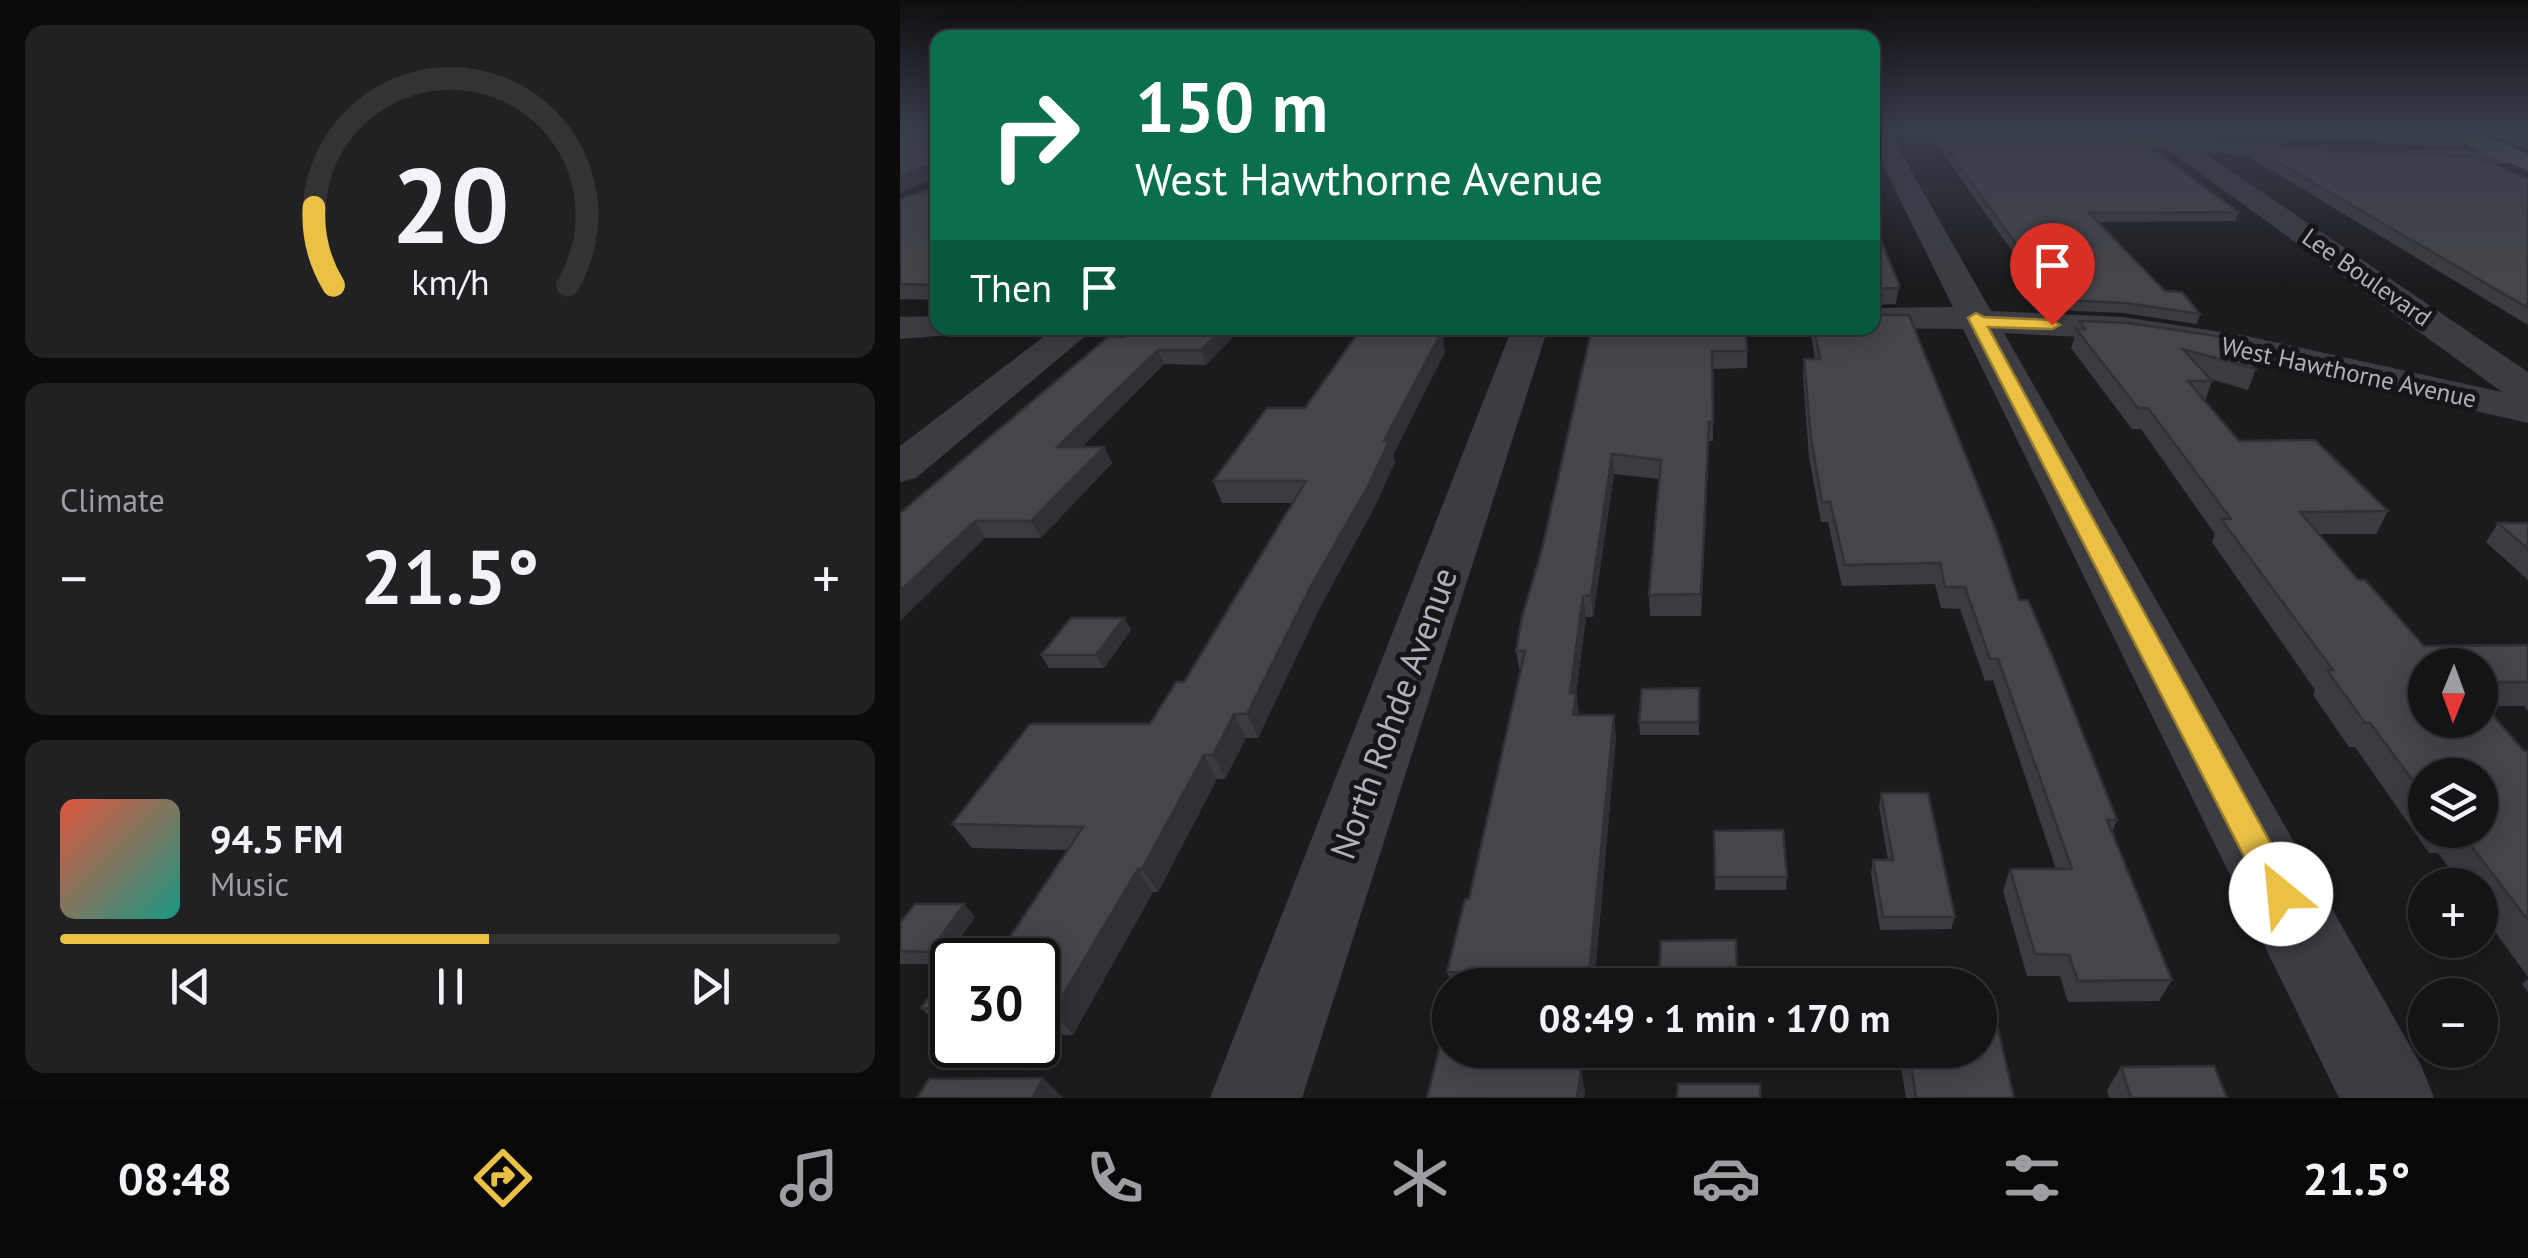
<!DOCTYPE html>
<meta charset="utf-8">
<style>
:root{--surface:#141416;--page:#212123;--text:#f1f3f6;--muted:#9d9ea1;--line:#333335;--accent:#eac045}
body{margin:0;font-family:"PT Sans",sans-serif;background:var(--page);color:var(--text);height:100vh;display:flex;flex-direction:column;font-size:38px;white-space:nowrap}
*{box-sizing:border-box;margin:0}
p{font-size:32px;color:var(--muted)}
.icon{flex:none;width:55px;height:55px;fill:none;stroke:currentColor;stroke-width:2;stroke-linecap:round;stroke-linejoin:round}
.map{position:relative;flex:1;overflow:hidden}
.side{display:flex;flex-direction:column;gap:25px;padding:25px;background:#0b0b0c;width:900px}
.side>*{flex:none}
.hud{position:absolute;left:30px;top:30px;width:950px;height:305px;border-radius:20px;box-shadow:0 5px 25px #0003,0 0 0 2px var(--line);background:#0b6e4f;color:#fff;overflow:hidden}
.needle{width:65px;rotate:181deg}
.controls{position:absolute;left:1508px;top:648px;display:grid;gap:20px}
.controls a{display:grid;place-items:center;width:90px;height:90px;border-radius:50%;background:var(--surface);box-shadow:0 5px 25px #0003,0 0 0 2px var(--line);font-size:50px}
.speed{position:absolute;left:30px;top:938px;display:flex;gap:20px;font-size:50px;font-weight:700;text-align:center}
.speed>*{display:grid;place-content:center;width:130px;height:130px;border-radius:50%;background:var(--surface);box-shadow:0 5px 25px #0003,0 0 0 2px var(--line);line-height:1}
.speed .limit{border:5px solid #111;border-radius:15px;background:#fff;color:#111}
.pin{position:absolute;display:grid;place-items:center;width:85px;height:85px;color:#fff;margin:-102px -42px;border-radius:50% 50% 50% 0;rotate:-45deg;box-shadow:0 0 10px #0007}
.pin .icon{rotate:45deg}
.me{position:absolute;width:110px;margin:-55px;rotate:332deg;stroke-linejoin:round;filter:drop-shadow(0 0 8px #0008)}
.turn{display:flex;align-items:center;gap:35px;height:210px;padding:0 40px;font-size:45px}
.turn .icon{width:130px;height:130px;stroke-width:2.5}
.turn b{display:block;font-size:70px;line-height:85px}
.then{display:flex;align-items:center;height:95px;padding:0 40px;background:#0003;gap:20px;font-size:38px}
.big{font-size:75px;font-weight:800;line-height:1.1}
.side .widget{flex:1;display:flex;flex-direction:column;justify-content:center;gap:15px;min-width:0;padding:0 35px;border-radius:20px;background:var(--page)}
.side .dial{align-items:center;gap:0}
.dial svg{height:260px;overflow:visible;fill:none;stroke:var(--line);stroke-width:7;stroke-linecap:round;text-anchor:middle}
.dial text{fill:var(--text);stroke:none}
.song{display:flex;align-items:center;gap:30px}
.cover{width:120px;height:120px;border-radius:15px;background:linear-gradient(135deg,hsl(10 70% 55%),hsl(170 70% 35%))}
.played{height:10px;border-radius:5px;background:linear-gradient(90deg,var(--accent) 55%,var(--line) 55%)}
.keys{display:flex;justify-content:space-around;direction:ltr}
.heat{display:flex;justify-content:space-between;align-items:center;font-size:55px;direction:ltr}
.trip{position:absolute;left:532px;top:968px;width:565px;height:100px;border-radius:50px;background:var(--surface);box-shadow:0 5px 25px #0003,0 0 0 2px var(--line);font-weight:800;line-height:100px;text-align:center}
.dock{display:flex;height:160px;justify-content:space-around;align-items:center;background:#080809;color:var(--muted)}
.dock .icon{width:70px;height:70px}
.dock .active{color:var(--accent)}
.dock b{font-size:45px;color:var(--text)}
main{display:flex;flex:1;min-height:0}
.map>svg:first-child{display:block}
.lines{fill:none;stroke-linecap:round;stroke-linejoin:round}
.minor{fill:#3c3c42;fill-rule:evenodd}
.major{fill:#585960;fill-rule:evenodd}
.wall{fill:#3b3c40;fill-rule:evenodd}
.shaded-wall{fill:#303134}
.building{fill:#45464a;stroke:#303134;stroke-width:2.5}
.route{fill:#eac045;stroke:#987d2d;stroke-width:2.5}
.labels{text-anchor:middle;dominant-baseline:central;stroke-width:10;stroke-linejoin:round;paint-order:stroke}
.far-street-label{font-size:25px;fill:#aeb1bb;stroke:#161518}
.near-street-label{font-size:35px;fill:#aeb1bb;stroke:#161518}
</style>
<main>
<section class="side">
<div class="widget dial"><svg viewBox="0 0 100 80">
<path d="M14 69A42 42 0 1 1 86 69"/>
<path d="M14 69A42 42 0 0 1 8 45" stroke="#eac045"/>
<text x="50" y="56" font-size="32" font-weight="700">20</text>
<text x="50" y="72" font-size="11">km/h</text>
</svg></div>
<div class="widget"><p>Climate</p>
<div class="heat"><a>−</a><b class="big">21.5°</b><a>+</a></div>
</div>
<div class="widget">
<div class="song"><i class="cover"></i><div><b>94.5 FM</b><p>Music</p></div></div>
<div class="played"></div>
<div class="keys"><svg class="icon" aria-label="previous" viewBox="0 0 24 24"><path d="M18 5L8 12l10 7zM5 5v14"/></svg><svg class="icon" aria-label="pause" viewBox="0 0 24 24"><path d="M8 5v14M16 5v14"/></svg><svg class="icon" aria-label="next" viewBox="0 0 24 24"><path d="M6 5l10 7-10 7zM19 5v14"/></svg></div>
</div>
</section>
<div class="map">
<svg width="1628" height="1098" viewBox="0 0 1628 1098">
<rect width="100%" height="100%" fill="#1b1a1d"/>
<g class="lines">
<path class="minor" d="M972,130H988L1091,311L1223,317L1347,336L1602,392L1267,149L1193,137L1182,130H1270L1280,136L1433,150L1437,155L1425,162L1303,152L1628,372V423L1347,358L1223,339L1104,333L1521,1065L1534,1098H1439L1063,329L963,328H972V308L1053,307L972,143Z
M1508,150H1615L1627,157L1615,164L1499,162L1496,157Z
M38,316V328H56L51,335L0,339V317Z
M155,328H195L16,478L0,482V446Z
M612,328H648L402,1098H310Z"/>
<path class="major" d="M1539,130H1570L1628,154V171L1543,135Z"/>
</g>
<path class="wall" d="M0,130H38V300L0,299V199L33,188V179L0,192Z
M1026,130H1188L1338,212L1335,221L1197,222L1265,291L1300,314L1297,324L1223,313L1154,310Z
M1304,130H1544L1562,137L1558,146L1310,133Z
M1578,130H1628V150Z
M1354,148L1628,179V325L1351,158Z
M972,219L999,284L996,304L972,305Z
M1180,321L1356,369L1348,390L1310,379L1312,381L1305,401L1339,441L1488,511L1476,534H1419L1458,580L1524,646L1628,645V711L1624,706H1584L1624,751H1628V977L1580,911V885H1561L1538,853H1529L1455,747H1449L1413,695L1415,690L1312,542L1315,534L1241,429H1232L1171,348ZM1580,665V720H1525ZM1525,775L1580,830H1525Z
M235,328H342L306,365L264,364L182,447L212,463L141,538H85L0,621V513Z
M910,328H972L1119,600L1217,820L1212,832L1272,980L1259,1001L1168,1002L1160,976H1127L1103,891L1110,869H1156L1093,680L1085,681L1060,609L1041,608L1035,584L942,586L928,522H921L909,457L903,377L904,359H915Z
M691,332L847,351V368L812,369L813,441H809L801,616H750L749,595L759,479L714,474L693,617H686L676,694L679,715L716,737L694,985H552L547,972L569,899L620,673L616,651L642,549Z
M543,339L545,352L493,455L495,462L474,508L419,609L358,738H346L325,779H317L258,892H253L173,1035L138,1034V960L108,940L168,850L72,848L52,824L250,724L284,682L393,503H322L313,481L405,408Z
M1598,523H1628V580L1586,542Z
M224,618L231,630L204,668H149L141,655Z
M799,688V735H740L739,722Z
M981,793L1055,917L1051,929L980,930L971,873L973,860H988L979,806Z
M814,831L887,877L886,890H815Z
M64,904L75,917L42,964H0V923Z
M52,963V1031L45,1030L21,1008Z
M1628,979V992L1622,984Z
M998,1050H1080L1114,1098H1006Z
M1221,1067L1327,1098H1209L1207,1090Z"/>
<path class="shaded-wall" d="M33,164L38,177L0,192V176Z
M324,328H342L306,365L301,350Z
M535,328H549L543,339L545,352L493,455L495,462L474,508L419,609L358,738L347,714L484,441Z
M258,350L264,364L165,464L157,447Z
M809,422V441L801,616V594Z
M204,447L212,463L141,538L131,521Z
M712,454L714,474L693,617L691,595Z
M75,521L85,538L0,621V591Z
M683,596L686,617L676,694L679,715L676,737L670,693Z
M224,618L231,630L204,668L196,655Z
M334,714L346,738L325,779L313,755Z
M714,715L716,737L694,985H691L689,974Z
M304,755L317,779L258,892L242,869Z
M238,869L253,892L173,1035L153,1012Z
M64,904L75,917L42,964L30,952Z
M630,1050H637L639,1056L634,1090L627,1066Z
M681,1069L685,1092L684,1098H677Z
M143,1078L163,1098H132Z"/>
<path class="building" d="M0,130H38V283L35,285L0,284V199L33,188V164L0,176Z
M1033,130H1188L1194,133L1239,139L1338,212L1189,213L1265,291L1282,292L1300,314L1226,303L1157,300Z
M1400,130H1544L1562,137Z
M1601,130H1628V140Z
M1354,148L1578,157L1628,179V308Z
M972,219L999,284V288L972,289Z
M972,315H1009L1096,531L1119,600H1128L1153,658L1217,820H1207L1272,980L1178,981L1169,955L1135,954L1110,869H1172L1098,659H1090L1065,587H1045L1040,563L945,565L930,502H922L911,438L904,359H920L914,328H972Z
M1180,321L1228,323L1330,338L1356,369L1283,349L1312,381H1288L1339,441L1415,440L1488,511L1400,512L1458,580H1465L1524,646L1628,645V682H1580V665H1525V720H1580V701L1624,751H1628V920L1559,830H1580V775H1525V797L1470,723H1465L1427,670H1433L1321,519H1331L1248,408H1238L1176,329H1185Z
M235,328H324L301,350H258L157,447H204L131,521H75L0,591V513L208,337H225Z
M480,328H535L532,333H541L484,441H489L468,486L411,586L347,714H334L313,755H304L242,869H238L153,1012H138V960H55L70,938L108,940L183,827L52,824L130,724H250L276,682H284L406,481H313L367,408H405L458,333H477Z
M713,328H845L847,351H812L813,422H809L801,594L749,595L761,460L712,454L691,595L683,596L670,693H676L673,715H714L689,974L547,972L565,899H569L625,651H616L622,617L642,549L691,332H712Z
M1598,523H1628V549Z
M171,618H224L196,655H141Z
M799,688V722H739L742,689Z
M981,793H1028L1055,917H983L973,860H993Z
M883,830L887,877H815L814,831Z
M15,904H64L30,952L0,951V923Z
M836,940L837,985H759L761,941Z
M52,963V1009L21,1008Z
M1080,1016H1095L1114,1098H1016L1009,1050H1080Z
M544,1030H550V1050H630L627,1066L681,1069L677,1098H527Z
M1314,1066L1327,1098H1231L1221,1067Z
M143,1078L132,1098H17L29,1079Z
M778,1084H860V1098H777Z"/>
<linearGradient id="sky" x2="0" y2="1"><stop stop-color="#0f0e10"/><stop offset="0.46" stop-color="#393e4c"/><stop offset="1" stop-color="#393e4c" stop-opacity="0"/></linearGradient>
<rect width="1628" height="283" fill="url(#sky)"/>
<path class="route" d="M1076,313L1084,317L1152,320L1160,325L1152,329L1088,327L1393,884L1398,894L1393,905L1381,910L1369,905L1068,318Z"/>
<g class="labels">
<g class="far-street-label">
<text transform="translate(1467 277) rotate(35)">Lee Boulevard</text>
<text transform="translate(1449 372) rotate(12)">West Hawthorne Avenue</text>
</g>
<g class="near-street-label">
<text transform="translate(493 713) rotate(-70)">North Rohde Avenue</text>
</g>
</g>
</svg>
<div class="controls">
<a><svg class="needle" viewBox="-14 -14 28 28"><path d="M0-13l5 13h-10z" fill="#e53935"/><path d="M0 13l5-13h-10z" fill="#9d9ea1"/></svg></a>
<a><svg class="icon" aria-label="layers" viewBox="0 0 24 24"><path d="M12 4l9 5-9 5-9-5zM3 14l9 5 9-5"/></svg></a>
<a>+</a>
<a>−</a>
</div>
<div class="speed"><div class="limit">30</div></div>
<div class="pin" style="left:1152px;top:325px;background:#d93025"><svg class="icon" aria-label="arrive" viewBox="0 0 24 24"><path d="M6 21V4h12l-3 4 3 4H6"/></svg></div>
<svg class="me" style="left:1381px;top:894px" viewBox="-20 -20 40 40"><circle r="19" fill="#fff"/><path d="M0-13L10 11 0 6-10 11z" fill="#eac045"/></svg>
<div class="trip">08:49 · 1 min · 170 m</div>
<div class="hud">
<div class="turn"><svg class="icon" aria-label="right" viewBox="0 0 24 24"><path d="M7 20v-9h11M14 6l5 5-5 5"/></svg><div><b>150 m</b>West Hawthorne Avenue</div></div>
<div class="then">Then<svg class="icon" aria-label="arrive" viewBox="0 0 24 24"><path d="M6 21V4h12l-3 4 3 4H6"/></svg></div>
</div>
</div>
</main>
<nav class="dock">
<b>08:48</b>
<svg class="icon active" aria-label="directions" viewBox="0 0 24 24"><path d="M12 3l9 9-9 9-9-9zM9 14v-3h6M13 9l2 2-2 2"/></svg>
<svg class="icon" aria-label="music" viewBox="0 0 24 24"><path d="M9 18V5l10-2v13"/><circle cx="6" cy="18" r="3"/><circle cx="16" cy="16" r="3"/></svg>
<svg class="icon" aria-label="phone" viewBox="0 0 24 24"><path d="M5 4h4l2 5-3 2q2 4 5 5l2-3 5 2v4C11 20 4 13 5 4z"/></svg>
<svg class="icon" aria-label="climate" viewBox="0 0 24 24"><path d="M12 3v18M4 7l16 10M4 17L20 7"/></svg>
<svg class="icon" aria-label="car" viewBox="0 0 24 24"><path d="M5 17H2v-5l4-1 3-4h7l3 4 3 1v5h-3M9 17h6M6 11h13"/><circle cx="7" cy="17" r="2"/><circle cx="17" cy="17" r="2"/></svg>
<svg class="icon" aria-label="filters" viewBox="0 0 24 24"><path d="M4 7h16M4 17h16"/><circle cx="9" cy="7" r="2"/><circle cx="15" cy="17" r="2"/></svg>
<b>21.5°</b>
</nav>
